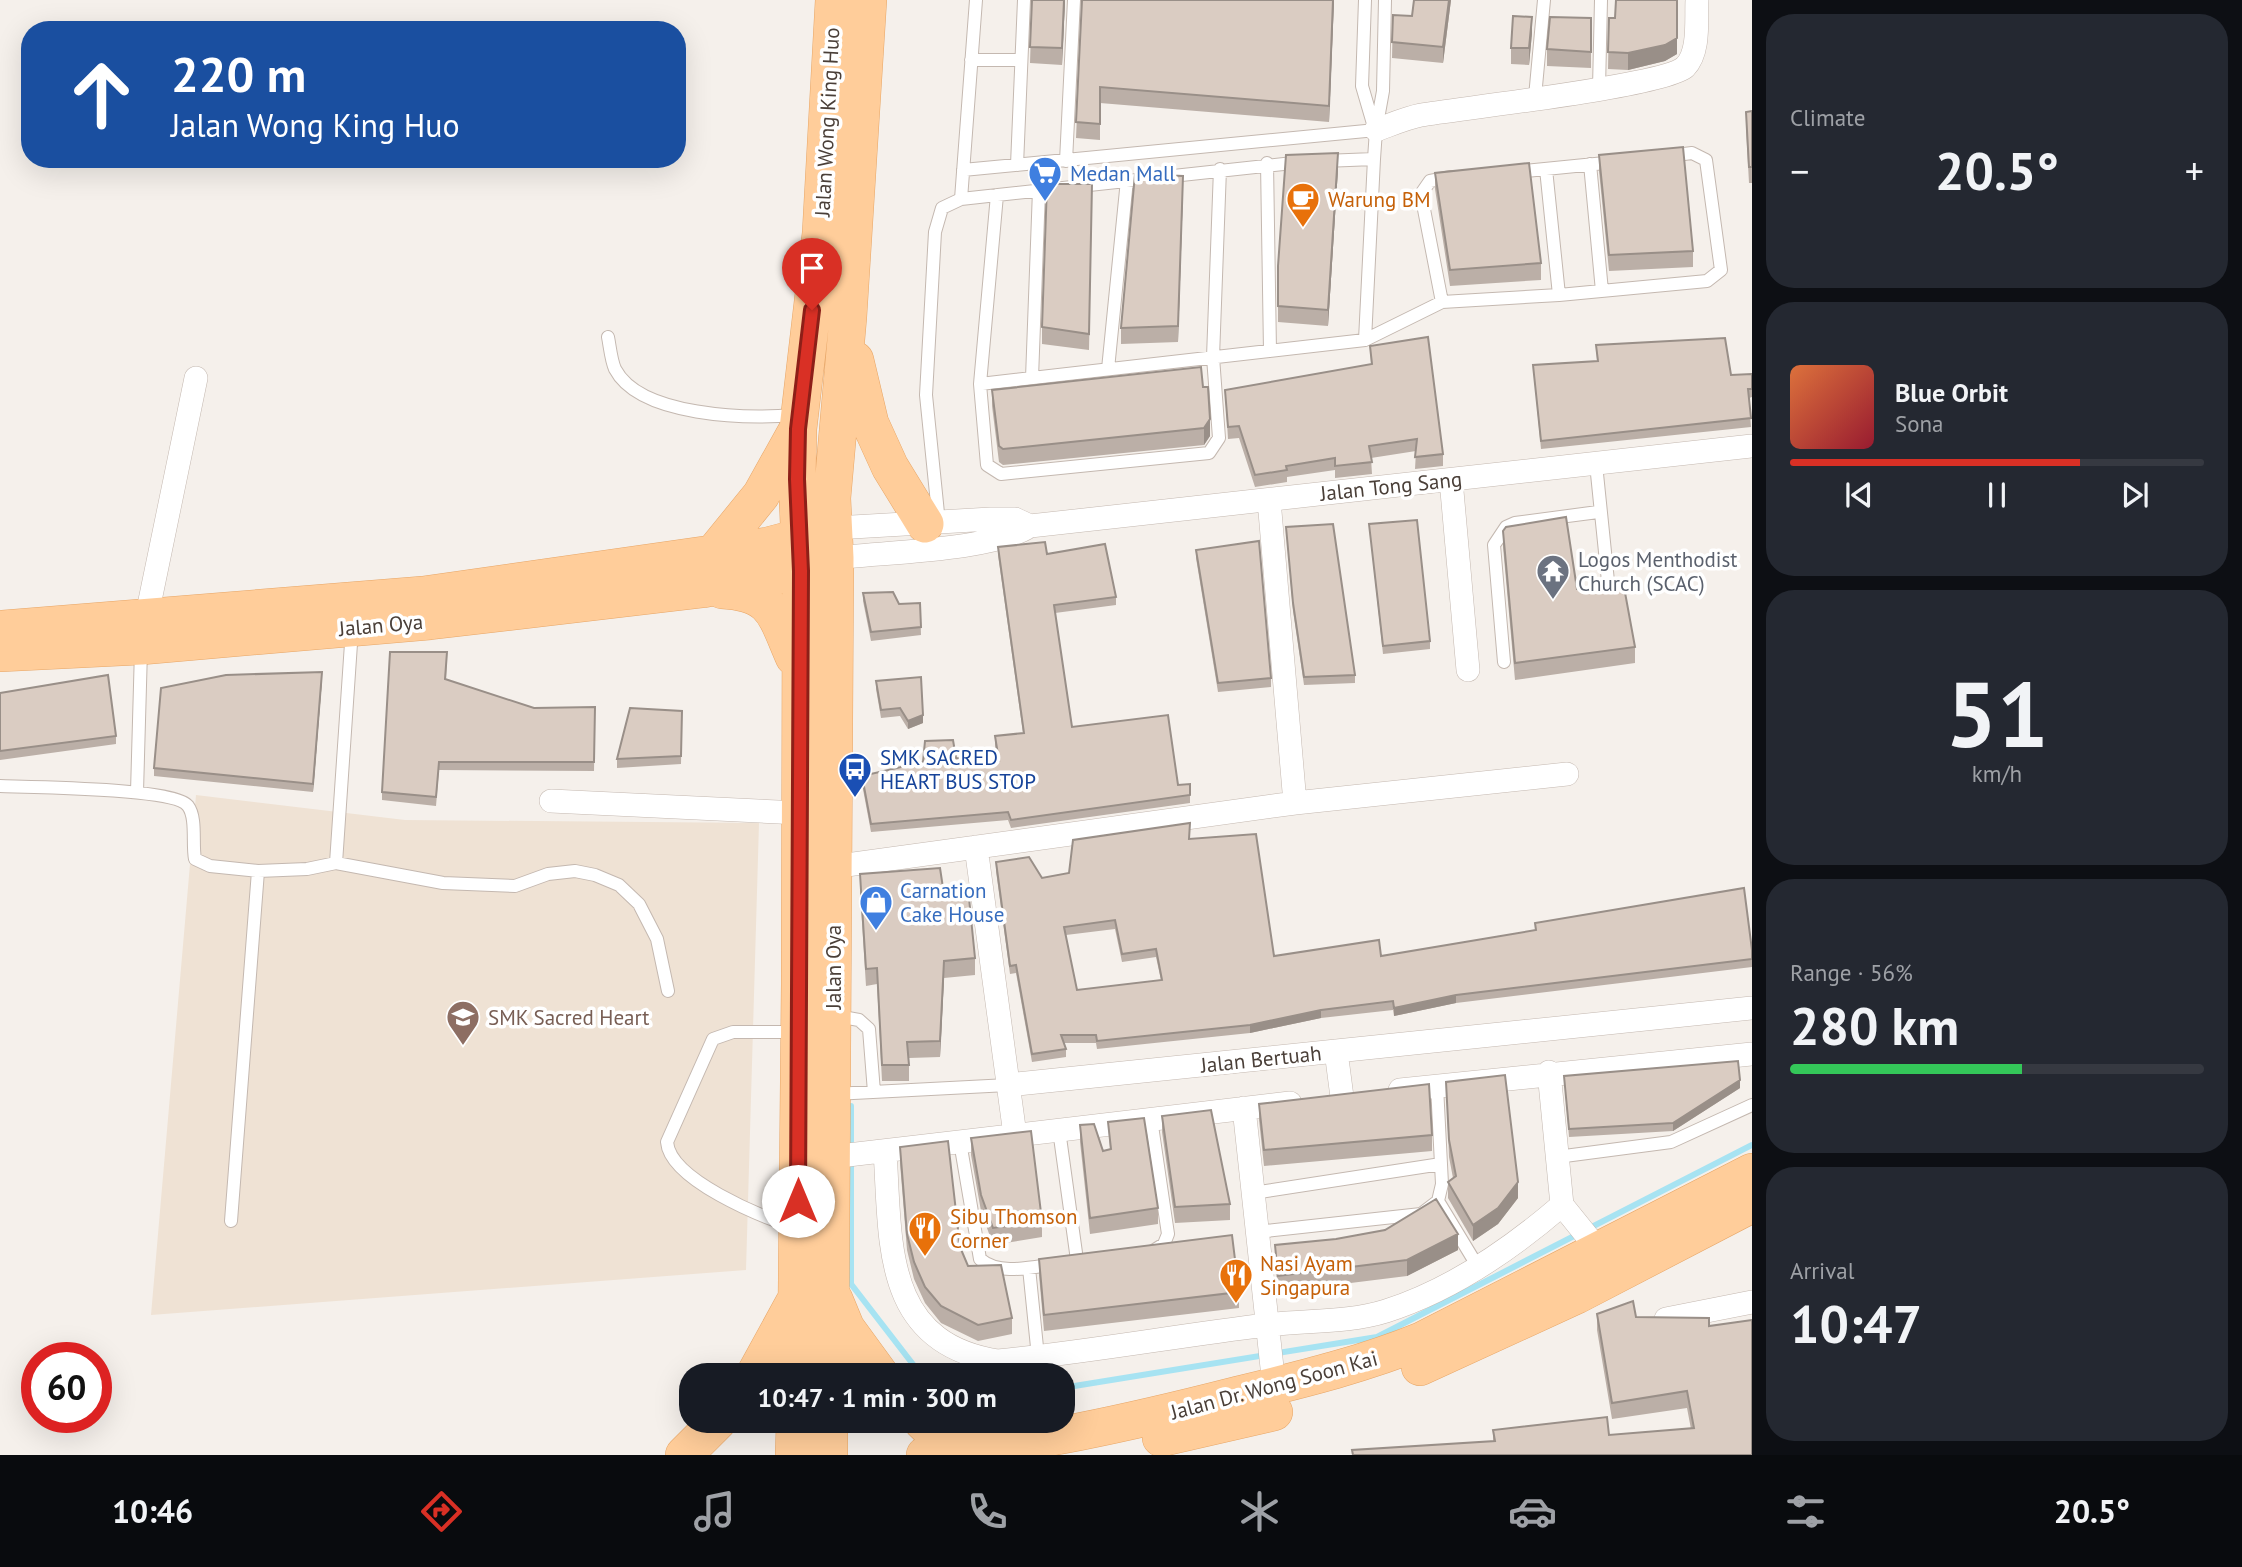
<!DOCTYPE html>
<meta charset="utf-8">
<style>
:root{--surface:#171b24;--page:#242831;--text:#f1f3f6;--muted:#9ea1a6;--line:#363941;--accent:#d93025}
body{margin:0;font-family:"PT Sans",sans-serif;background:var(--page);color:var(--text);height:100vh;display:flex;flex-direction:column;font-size:26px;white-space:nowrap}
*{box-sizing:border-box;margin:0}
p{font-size:23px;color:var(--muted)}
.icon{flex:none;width:38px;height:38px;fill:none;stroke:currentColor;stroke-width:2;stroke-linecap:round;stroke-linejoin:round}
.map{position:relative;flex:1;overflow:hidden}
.drawer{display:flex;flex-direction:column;gap:14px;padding:14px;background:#0d0f14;width:490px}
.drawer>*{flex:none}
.banner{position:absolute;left:21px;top:21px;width:665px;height:147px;border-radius:28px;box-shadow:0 7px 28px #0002;background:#1a4fa0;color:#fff;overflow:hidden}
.speed{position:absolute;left:21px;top:1342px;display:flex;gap:14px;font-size:35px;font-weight:700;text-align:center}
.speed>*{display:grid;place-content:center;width:91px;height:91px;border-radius:50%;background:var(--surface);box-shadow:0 7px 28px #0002;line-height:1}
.speed .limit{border:10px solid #d22;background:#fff;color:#111}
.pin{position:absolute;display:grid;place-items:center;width:60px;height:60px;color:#fff;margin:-72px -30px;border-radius:50% 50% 50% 0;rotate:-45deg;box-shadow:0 0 7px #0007}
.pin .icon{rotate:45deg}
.me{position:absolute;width:77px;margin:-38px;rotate:0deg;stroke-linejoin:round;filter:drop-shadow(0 0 5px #0008)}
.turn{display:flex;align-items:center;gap:24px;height:147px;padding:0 35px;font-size:32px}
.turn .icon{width:91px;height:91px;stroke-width:2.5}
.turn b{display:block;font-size:49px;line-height:60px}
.big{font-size:52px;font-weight:700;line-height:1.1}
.drawer .tile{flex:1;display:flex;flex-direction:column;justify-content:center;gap:10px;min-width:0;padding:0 24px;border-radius:28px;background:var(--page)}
.drawer .dial{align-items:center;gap:0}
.dial b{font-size:91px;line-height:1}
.song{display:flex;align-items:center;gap:21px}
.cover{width:84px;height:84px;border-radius:10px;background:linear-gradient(135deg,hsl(20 70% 55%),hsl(350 70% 35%))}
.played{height:7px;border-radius:4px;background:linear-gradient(90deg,var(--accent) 70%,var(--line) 70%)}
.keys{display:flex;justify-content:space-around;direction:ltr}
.heat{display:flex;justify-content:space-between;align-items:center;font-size:38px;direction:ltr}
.charge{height:10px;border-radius:5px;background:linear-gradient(90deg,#34c759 56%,var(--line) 0)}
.trip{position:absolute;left:679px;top:1363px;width:396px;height:70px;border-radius:28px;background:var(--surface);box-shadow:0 7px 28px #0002;font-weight:700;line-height:70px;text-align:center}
.menu{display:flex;height:112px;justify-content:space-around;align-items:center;background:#090b0e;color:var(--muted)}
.menu .icon{width:49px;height:49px}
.menu .selected{color:var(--accent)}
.menu b{font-size:32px;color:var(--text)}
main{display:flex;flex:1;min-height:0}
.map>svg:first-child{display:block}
.education{fill:#efe2d4}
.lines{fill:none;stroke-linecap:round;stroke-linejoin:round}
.stream{stroke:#a7e3f2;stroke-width:6}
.service-casing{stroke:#c4b8b0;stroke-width:14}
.minor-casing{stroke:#c4b8b0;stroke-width:24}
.primary-casing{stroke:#e7a667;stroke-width:38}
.service{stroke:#fff;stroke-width:12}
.minor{stroke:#fff;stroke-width:23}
.primary{stroke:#ffcd9a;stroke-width:37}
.wall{fill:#bbafa7;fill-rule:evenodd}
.shaded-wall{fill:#998f88}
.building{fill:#daccc2;stroke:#998f88;stroke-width:2;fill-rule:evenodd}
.route-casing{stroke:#8d1f18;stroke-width:18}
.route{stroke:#d93025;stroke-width:12}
.labels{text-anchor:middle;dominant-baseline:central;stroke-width:7;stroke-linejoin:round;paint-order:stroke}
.street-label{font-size:21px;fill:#4a3f38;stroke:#fff}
.shop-label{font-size:21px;fill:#366cbe;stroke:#fff;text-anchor:start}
.food-label{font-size:21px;fill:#c56008;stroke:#fff;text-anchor:start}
.worship-label{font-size:21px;fill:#5b616d;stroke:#fff;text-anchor:start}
.transit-label{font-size:21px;fill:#164399;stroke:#fff;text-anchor:start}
.education-label{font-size:21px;fill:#785e54;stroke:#fff;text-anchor:start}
</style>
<main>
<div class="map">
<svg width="1752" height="1455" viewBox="0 0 1752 1455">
<rect width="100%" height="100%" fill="#f5f0eb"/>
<path class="education" d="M196,795L405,820L759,823L746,1270L151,1315Z"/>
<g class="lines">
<path class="stream" d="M851,1150V1106
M851,1161V1284L922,1376
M1062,1388L1377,1337L1752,1145"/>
<defs>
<path id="service" d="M1365,0L1362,86L1374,127
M971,60H1021
M1599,88L1601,0
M1535,97L1544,0
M1066,161L1074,0
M1324,161L1374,159L1376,130L1383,91L1385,0
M1267,163L1270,351
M1590,164L1602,291
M1017,165L1024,0
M1546,169L1559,295
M963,170L1376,130
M1515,172L1615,162
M997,195L980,384L987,465L1001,474L1209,453L1219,438L1213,357L1220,169
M961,199L976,0
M1442,302L1421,194L1430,181L1451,177
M608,337C610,347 611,360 615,369C640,417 748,419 795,415
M1365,340L1374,159
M1108,369L1127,180
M1032,378L1039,190
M980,384L1365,340L1442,302L1559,295L1707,281L1721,270L1706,160L1692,153L1668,156
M1596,464L1609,591
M939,523L926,395L935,232L942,208L961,199L1302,162
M1504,662L1494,545L1506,527L1515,523L1598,512
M0,786C29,787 176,788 188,806C197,818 192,844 195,859L210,866L258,871
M137,792L141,650
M336,863L352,629
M837,1016L859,1020L869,1029L874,1092
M834,1094L1008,1085
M1151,1119L1168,1234L1164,1244L1153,1251
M1059,1130L1077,1260
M960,1142L980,1259C999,1276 1032,1267 1055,1264
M1557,1157L1671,1142L1752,1105
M1253,1193L1441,1164
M1438,1201L1478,1267
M231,1221L258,871L307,869L336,863L443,883L515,886L548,874L575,871L595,875L619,885L639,904L657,939L668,991
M794,1227C762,1217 670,1180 667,1142L713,1039L733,1032H796
M1257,1232L1421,1214L1438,1201L1442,1184L1437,1086
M1029,1268L1038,1357"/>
<path id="minor" d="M1376,130C1390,125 1406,118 1421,115C1463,108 1664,86 1685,67C1700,52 1696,20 1697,0
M1451,480L1468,670
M1269,500L1295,803
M835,528L991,519H1015L1030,526
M835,558C885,552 992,551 1030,526L1752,446
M147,615L196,378
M551,801L800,813
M976,847L1015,1135
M832,867L1295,803L1567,774
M1336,1051L1342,1097
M1549,1072L1562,1205L1600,1252
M1008,1085L1752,1008
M1400,1090L1752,1054
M1244,1108L1274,1386
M885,1151C891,1242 882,1343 998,1361C1088,1352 1176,1336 1266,1325C1306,1320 1348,1323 1386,1311C1452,1290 1511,1249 1562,1205
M831,1157L1290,1103
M1666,1319L1752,1302"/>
<path id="primary" d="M855,360L870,423L890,467L925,524
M713,554L761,495L795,434
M722,590C774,593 775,614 794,657
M3,629L423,595L767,546L820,532
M0,653L141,646L430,621L703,589L801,571L824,562
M834,1299L846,1328L881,1376
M1420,1367L1577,1295L1752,1204
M754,1376L794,1303
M796,1376L800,984L801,571L797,479L798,429L821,233L834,0
M830,1376L835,558L832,498L848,317L868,0
M922,1421L954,1452
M1161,1438L1274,1412
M684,1455L718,1421
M794,1455L795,1421
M829,1455V1421
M925,1455C1029,1445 1132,1422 1234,1396C1299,1380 1362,1365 1423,1340L1752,1172"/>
</defs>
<use href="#service" class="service-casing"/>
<use href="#minor" class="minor-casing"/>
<use href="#primary" class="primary-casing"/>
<use href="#service" class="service"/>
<use href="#minor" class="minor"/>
<use href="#primary" class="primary"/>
</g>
<path class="wall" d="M1032,0H1065L1062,65L1030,63Z
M1082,0H1334L1329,122L1100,103V140L1076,138Z
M1451,0L1443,63L1392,58L1393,15L1412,16Z
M1591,18V68L1547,66V49Z
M1609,18H1615L1677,54L1665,61L1628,70L1608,69Z
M1532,33L1529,65L1511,64V48Z
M1752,111V183H1749L1746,128V112Z
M1599,155L1693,251V267L1609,271L1599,171Z
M1338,169L1328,326L1278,322V266Z
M1435,173L1541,263V280L1450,286L1435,189Z
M1183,192L1178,342L1121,344V328Z
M1092,201L1089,350L1042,344V327Z
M1596,345L1731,375L1752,374V397L1749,398L1751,427L1541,449L1533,365L1597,361Z
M1370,346L1443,454V466L1415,469L1416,451L1371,458L1372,474L1335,478V470L1287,477V482L1255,487L1239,438L1228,439L1225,390L1371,364Z
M1203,387L1210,436L1204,445L1003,465L999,462L992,406V390Z
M1369,524L1430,641V649L1383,654Z
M1286,527L1355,675V683L1304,685L1293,611Z
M1503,531L1577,589L1635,647V663L1515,680L1503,547Z
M998,547L1047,554L1116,597V605L1055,613L1072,727L1178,785L1190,784V803L1011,828L1008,820L871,832L862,784V776L956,758L997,761L995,745V736L1023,733L998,555Z
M1196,550L1271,678V687L1218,692L1196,558Z
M863,593L899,604L920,603L921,635L871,641L863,601Z
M447,660L446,680L534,708L595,707L594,771L439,770L436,806L382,800V792Z
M322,680L313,792L154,776V768Z
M876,681L923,723L908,729L900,716L881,718L876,689Z
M0,693L116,736V744L0,760Z
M682,711L681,764L617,768V759Z
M1190,839L1274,956H1381L1752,950V967L1456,1003L1394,1016L1393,1010L1321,1018L1250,1033L1097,1049L1096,1043H1064L1066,1049V1057L1032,1062L1016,973L1010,974L996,871V862L1042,878L1069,873ZM1115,929L1122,962L1156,957L1161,980L1077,990L1066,935Z
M860,874L943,888L975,958V975L944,978L940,1057L909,1058V1081H882L877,984L866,986L860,891Z
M1564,1076L1740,1088L1673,1131L1569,1137Z
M1446,1082L1518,1198L1498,1224L1473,1241L1448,1198V1182L1453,1178L1449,1157Z
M1259,1104L1432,1135V1151L1264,1166L1259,1120Z
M1162,1116L1230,1204V1220L1175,1223L1162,1132Z
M1108,1122L1158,1208V1224L1090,1234L1080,1142V1125L1103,1151L1110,1150Z
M971,1138L1042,1221V1237L993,1245L981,1211L971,1155Z
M900,1147L960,1247L968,1266L1012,1318V1334L978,1341L941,1323L925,1303L914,1279L907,1250L900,1163Z
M1275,1245L1458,1250L1407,1276L1278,1292L1275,1261Z
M1039,1259L1239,1292V1308L1044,1331L1039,1275Z
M1597,1314L1636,1317L1709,1326L1752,1455H1352V1450L1493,1441V1430L1609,1435L1691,1429L1687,1408L1612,1419L1597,1330Z"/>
<path class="shaded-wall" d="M1064,0H1065L1062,65V48Z
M1333,0H1334L1329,122V106Z
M1449,0H1451L1443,63V47Z
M1677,0V54L1665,61L1628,70V53Z
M1532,17V33L1529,65V48Z
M1338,153V169L1328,326V310Z
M1183,176V192L1178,342V326Z
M1210,419V436L1204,445V428Z
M322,672V680L313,792V784Z
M923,715V723L908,729V721Z
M944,961V978L940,1057V1041Z
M1456,995V1003L1394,1016V1008Z
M1321,1010V1018L1250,1033V1025Z
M1740,1080V1088L1673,1131V1123Z
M1518,1182V1198L1498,1224L1473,1241V1225Z
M1458,1234V1250L1407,1276V1260Z"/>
<path class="building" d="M1032,0H1064L1062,48L1030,47Z
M1082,0H1333L1329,106L1100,87V124L1076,122Z
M1414,0H1449L1443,47L1392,42L1393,15L1412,16Z
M1616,0H1677V38L1665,45L1628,53L1608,52L1609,18H1615Z
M1513,16L1532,17L1529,48H1511Z
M1550,17L1591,18V52L1547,49Z
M1752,111V167H1749L1746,112Z
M1683,147L1693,251L1609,255L1599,155Z
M1338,153L1328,310L1278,306V266L1286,155Z
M1529,163L1541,263L1450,270L1435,173Z
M1135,174L1183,176L1178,326L1121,328Z
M1047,184H1092L1089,334L1042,327Z
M1428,337L1443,454L1415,457L1417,439L1369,446L1372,462L1335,466V458L1286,466L1287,470L1255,475L1239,426L1228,427L1225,390L1372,364L1370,346Z
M1725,338L1731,375L1752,374V389H1748L1751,418L1541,441L1533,365L1598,361L1596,345Z
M1201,367L1203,387H1208L1210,419L1204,428L1003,449L999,446L992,390Z
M1566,517L1577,589L1624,587L1635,647L1515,663L1503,531L1506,527Z
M1417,520L1430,641L1383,646L1369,524Z
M1333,524L1355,675L1304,677L1293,603L1286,527Z
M1259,541L1271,678L1218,683L1196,550Z
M1045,542L1047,554L1105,544L1116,597L1054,605L1072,727L1168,715L1178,785L1190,784V795L1011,820L1008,812L871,824L862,776L923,762L925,741L953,740L956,758L999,761L995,736L1024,733L998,547Z
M893,592L899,604L920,603L921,627L871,632L863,593Z
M390,652H447L445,679L534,708L595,707L594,762H439L436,797L382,792Z
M322,672L313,784L154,768L161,688L226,675Z
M108,675L116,736L0,751V693Z
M921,677L923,715L908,721L900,708L881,710L876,681Z
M630,708L682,711L681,756L617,759Z
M1190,823L1189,839L1256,834L1274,956L1379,940L1381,956L1536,930L1535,923L1744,888L1752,950V959L1456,995L1394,1008L1393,1001L1321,1010L1250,1025L1097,1041L1096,1035H1061L1066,1049L1032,1054L1016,965L1010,966L996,862L1029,857L1042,878L1069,873L1073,840ZM1115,920L1122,954L1156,949L1162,980L1077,990L1064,927Z
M940,868L943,888H968L975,958L944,961L940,1041L907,1042L909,1065H882L877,968L866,969L860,874Z
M1738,1061L1740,1080L1673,1123L1569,1129L1564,1076Z
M1505,1075L1518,1182L1498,1208L1473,1225L1448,1182L1456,1176L1449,1140L1446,1082Z
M1429,1084L1432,1135L1264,1150L1259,1104Z
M1211,1110L1230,1204L1175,1207L1162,1116Z
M1144,1118L1158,1208L1090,1218L1080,1125L1094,1124L1103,1151L1111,1149L1108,1122Z
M1031,1131L1042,1221L993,1228L981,1195L971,1138Z
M948,1141L960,1247L968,1266L1001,1265L1012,1318L978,1325L941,1306L925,1287L914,1262L907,1234L900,1147Z
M1436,1199L1458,1234L1407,1260L1278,1276L1275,1245L1336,1239L1385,1230Z
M1232,1235L1239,1292L1044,1315L1039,1259Z
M1633,1301L1636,1317L1709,1318V1326L1752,1320V1455H1353L1352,1450L1495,1441L1493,1430L1607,1417L1609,1435L1694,1428L1687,1391L1612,1403L1597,1314Z"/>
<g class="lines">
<defs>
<path id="route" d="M798,1201L801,571L797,479L798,429L812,310"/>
</defs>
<use href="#route" class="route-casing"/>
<use href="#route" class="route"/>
</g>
<defs>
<symbol id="supermarket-pin" viewBox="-11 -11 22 30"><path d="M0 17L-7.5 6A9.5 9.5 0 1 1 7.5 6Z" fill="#3f7fe0" stroke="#fff"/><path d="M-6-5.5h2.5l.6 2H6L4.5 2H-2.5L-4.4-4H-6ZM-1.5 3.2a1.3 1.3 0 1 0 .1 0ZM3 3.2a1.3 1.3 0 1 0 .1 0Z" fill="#fff"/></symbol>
<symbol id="cafe-pin" viewBox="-11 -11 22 30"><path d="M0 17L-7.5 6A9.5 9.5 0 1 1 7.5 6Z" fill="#e8710a" stroke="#fff"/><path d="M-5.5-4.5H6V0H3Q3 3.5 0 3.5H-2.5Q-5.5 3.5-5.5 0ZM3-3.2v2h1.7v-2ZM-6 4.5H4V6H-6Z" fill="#fff"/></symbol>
<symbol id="temple-pin" viewBox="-11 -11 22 30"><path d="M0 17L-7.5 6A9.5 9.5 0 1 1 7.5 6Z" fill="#6b7280" stroke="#fff"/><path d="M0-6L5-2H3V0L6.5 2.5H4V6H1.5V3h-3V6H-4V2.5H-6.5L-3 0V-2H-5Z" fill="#fff"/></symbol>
<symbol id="bus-pin" viewBox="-11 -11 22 30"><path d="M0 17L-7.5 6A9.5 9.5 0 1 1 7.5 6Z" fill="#1a4fb4" stroke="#fff"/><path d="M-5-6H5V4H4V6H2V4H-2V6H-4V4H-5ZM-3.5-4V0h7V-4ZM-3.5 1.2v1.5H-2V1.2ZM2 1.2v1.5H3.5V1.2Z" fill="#fff"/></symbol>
<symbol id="shop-pin" viewBox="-11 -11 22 30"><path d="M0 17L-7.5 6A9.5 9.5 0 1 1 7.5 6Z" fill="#3f7fe0" stroke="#fff"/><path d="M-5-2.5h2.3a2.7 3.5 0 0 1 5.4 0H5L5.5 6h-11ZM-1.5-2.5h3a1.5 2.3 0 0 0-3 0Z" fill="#fff"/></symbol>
<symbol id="school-pin" viewBox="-11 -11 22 30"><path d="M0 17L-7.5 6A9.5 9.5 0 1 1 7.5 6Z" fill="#8d6e63" stroke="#fff"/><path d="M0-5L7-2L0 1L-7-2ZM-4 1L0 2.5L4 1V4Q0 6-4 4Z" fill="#fff"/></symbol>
<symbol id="restaurant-pin" viewBox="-11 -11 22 30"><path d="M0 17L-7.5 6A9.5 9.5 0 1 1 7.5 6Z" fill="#e8710a" stroke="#fff"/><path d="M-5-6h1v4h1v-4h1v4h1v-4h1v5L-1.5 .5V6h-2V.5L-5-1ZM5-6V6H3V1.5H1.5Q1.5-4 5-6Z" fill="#fff"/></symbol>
</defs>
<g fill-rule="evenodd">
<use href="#supermarket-pin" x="1026" y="154" width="38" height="52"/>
<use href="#cafe-pin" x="1284" y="180" width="38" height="52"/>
<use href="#temple-pin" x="1534" y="552" width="38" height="52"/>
<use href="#bus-pin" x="836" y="750" width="38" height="52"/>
<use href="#shop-pin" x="857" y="883" width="38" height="52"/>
<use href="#school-pin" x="444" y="998" width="38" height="52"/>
<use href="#restaurant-pin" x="906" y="1209" width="38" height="52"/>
<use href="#restaurant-pin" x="1217" y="1256" width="38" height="52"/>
</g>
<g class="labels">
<g class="street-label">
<text transform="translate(827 122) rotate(-87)">Jalan Wong King Huo</text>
<text transform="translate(1391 486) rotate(-6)">Jalan Tong Sang</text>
<text transform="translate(381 625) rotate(-5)">Jalan Oya</text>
<text transform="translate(833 967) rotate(-90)">Jalan Oya</text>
<text transform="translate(1261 1059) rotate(-6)">Jalan Bertuah</text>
<text transform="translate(1274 1385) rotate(-15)">Jalan Dr. Wong Soon Kai</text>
</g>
<g class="shop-label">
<text x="1070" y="173">Medan Mall</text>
<text x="900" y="890">Carnation<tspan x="900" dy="24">Cake House</tspan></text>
</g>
<g class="food-label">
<text x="1328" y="199">Warung BM</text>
<text x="950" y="1216">Sibu Thomson<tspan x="950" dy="24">Corner</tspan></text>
<text x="1260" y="1263">Nasi Ayam<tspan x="1260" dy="24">Singapura</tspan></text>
</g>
<g class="worship-label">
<text x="1578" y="559">Logos Menthodist<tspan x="1578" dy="24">Church (SCAC)</tspan></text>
</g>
<g class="transit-label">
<text x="880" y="757">SMK SACRED<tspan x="880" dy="24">HEART BUS STOP</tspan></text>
</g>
<g class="education-label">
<text x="488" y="1017">SMK Sacred Heart</text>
</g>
</g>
</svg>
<div class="speed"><div class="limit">60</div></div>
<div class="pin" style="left:812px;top:310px;background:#d93025"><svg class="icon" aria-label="arrive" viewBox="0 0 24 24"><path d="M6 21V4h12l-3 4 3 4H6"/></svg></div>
<svg class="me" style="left:798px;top:1201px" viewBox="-20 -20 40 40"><circle r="19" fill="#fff"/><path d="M0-13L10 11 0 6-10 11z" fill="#d93025"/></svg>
<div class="trip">10:47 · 1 min · 300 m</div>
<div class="banner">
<div class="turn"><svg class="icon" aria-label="ahead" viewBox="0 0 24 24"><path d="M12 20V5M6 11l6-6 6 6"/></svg><div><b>220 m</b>Jalan Wong King Huo</div></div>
</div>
</div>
<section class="drawer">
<div class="tile"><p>Climate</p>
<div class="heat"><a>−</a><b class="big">20.5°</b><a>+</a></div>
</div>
<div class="tile">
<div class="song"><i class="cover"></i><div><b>Blue Orbit</b><p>Sona</p></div></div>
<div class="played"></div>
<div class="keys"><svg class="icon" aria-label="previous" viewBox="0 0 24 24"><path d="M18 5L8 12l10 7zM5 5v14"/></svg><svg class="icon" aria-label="pause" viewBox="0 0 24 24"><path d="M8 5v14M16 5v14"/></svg><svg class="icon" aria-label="next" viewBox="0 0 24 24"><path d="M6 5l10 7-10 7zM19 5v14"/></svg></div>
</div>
<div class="tile dial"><b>51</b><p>km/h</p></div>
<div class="tile"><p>Range · 56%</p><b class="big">280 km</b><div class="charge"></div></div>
<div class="tile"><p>Arrival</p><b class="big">10:47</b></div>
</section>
</main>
<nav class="menu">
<b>10:46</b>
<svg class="icon selected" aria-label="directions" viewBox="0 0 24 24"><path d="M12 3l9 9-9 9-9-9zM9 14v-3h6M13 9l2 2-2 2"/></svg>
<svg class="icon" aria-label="music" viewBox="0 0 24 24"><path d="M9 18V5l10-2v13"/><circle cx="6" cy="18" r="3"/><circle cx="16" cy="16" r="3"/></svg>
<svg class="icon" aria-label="phone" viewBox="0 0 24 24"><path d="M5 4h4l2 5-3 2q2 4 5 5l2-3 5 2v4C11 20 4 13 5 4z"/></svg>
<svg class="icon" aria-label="climate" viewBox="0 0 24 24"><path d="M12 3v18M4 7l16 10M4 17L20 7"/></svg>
<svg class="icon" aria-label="car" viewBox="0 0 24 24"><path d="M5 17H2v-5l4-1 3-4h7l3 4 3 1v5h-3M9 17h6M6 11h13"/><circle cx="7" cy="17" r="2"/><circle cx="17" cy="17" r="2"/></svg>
<svg class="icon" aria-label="filters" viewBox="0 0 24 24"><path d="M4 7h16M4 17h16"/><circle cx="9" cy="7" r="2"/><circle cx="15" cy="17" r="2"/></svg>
<b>20.5°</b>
</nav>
